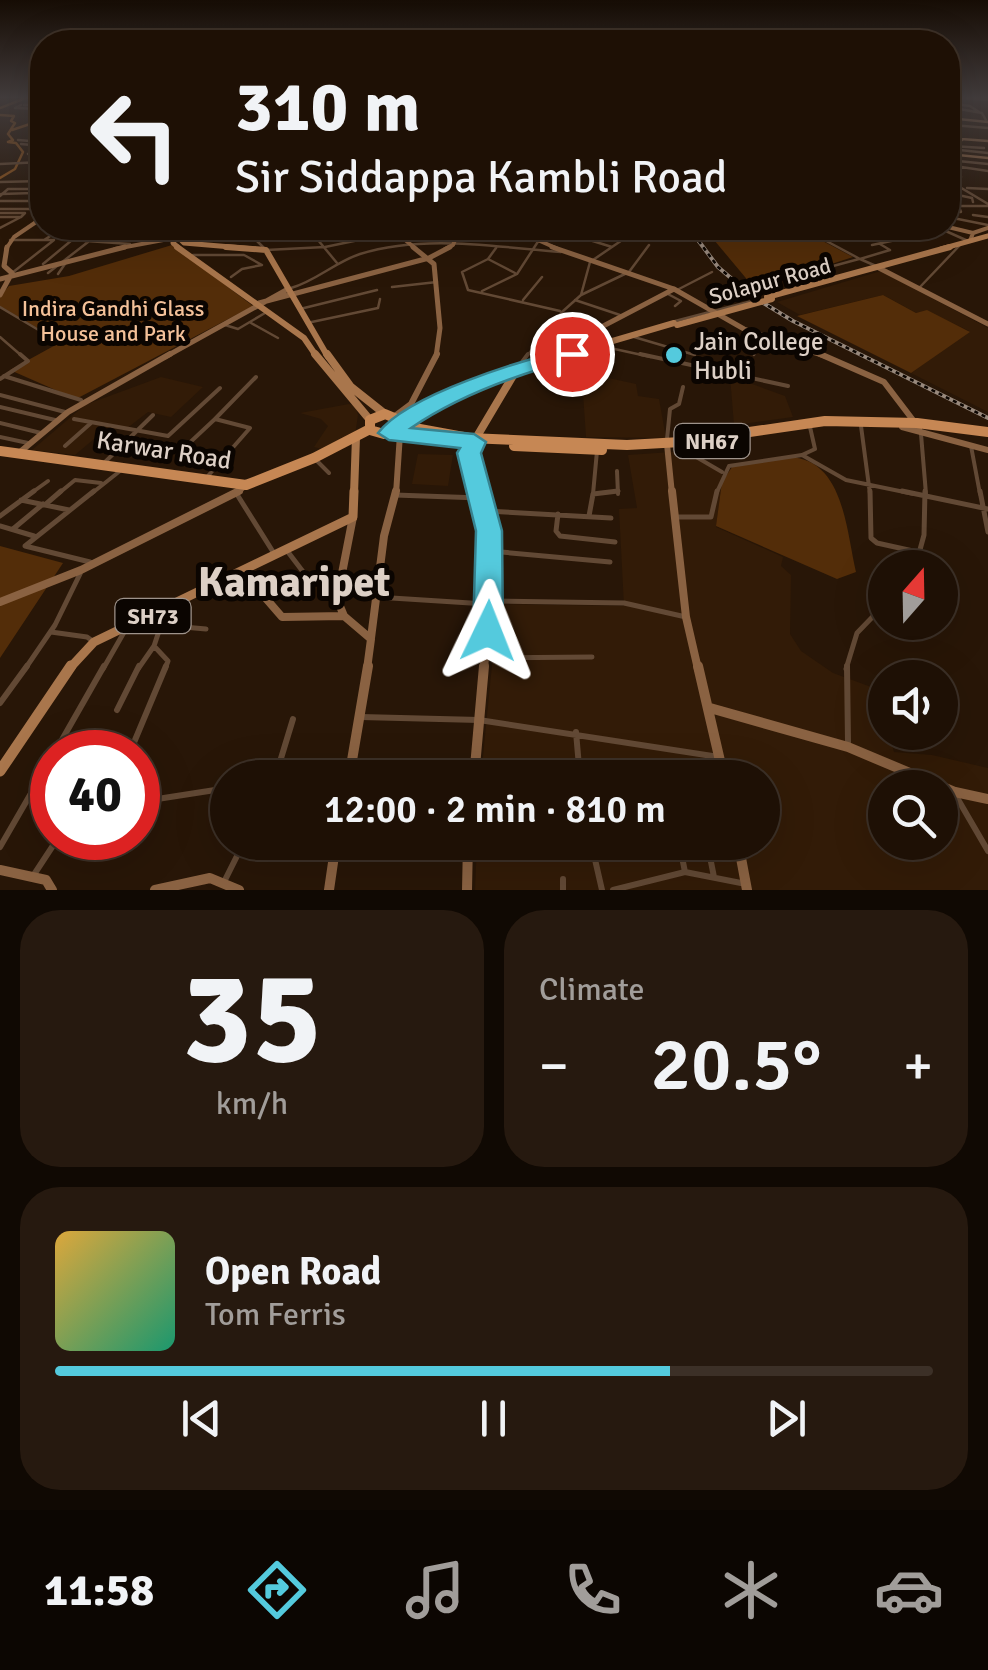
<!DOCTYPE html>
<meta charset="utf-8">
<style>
:root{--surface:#1e1005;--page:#26190f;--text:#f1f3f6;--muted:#a19d9a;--line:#3c3027;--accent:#54cadd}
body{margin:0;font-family:Signika,sans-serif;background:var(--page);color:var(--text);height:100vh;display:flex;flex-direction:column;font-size:38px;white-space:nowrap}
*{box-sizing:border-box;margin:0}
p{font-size:32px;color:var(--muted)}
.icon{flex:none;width:55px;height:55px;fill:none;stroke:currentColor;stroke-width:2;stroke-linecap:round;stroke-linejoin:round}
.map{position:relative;height:890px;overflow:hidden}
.sheet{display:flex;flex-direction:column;gap:20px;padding:20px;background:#100903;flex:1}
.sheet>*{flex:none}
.guide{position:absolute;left:30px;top:30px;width:930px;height:210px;border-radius:40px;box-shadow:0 10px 40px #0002,0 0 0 2px var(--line);background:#1e1005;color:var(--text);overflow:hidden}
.needle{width:65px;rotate:20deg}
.fabs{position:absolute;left:868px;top:550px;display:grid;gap:20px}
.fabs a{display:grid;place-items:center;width:90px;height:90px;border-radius:50%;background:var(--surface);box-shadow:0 10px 40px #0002,0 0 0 2px var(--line);font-size:50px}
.speed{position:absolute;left:30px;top:730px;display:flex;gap:20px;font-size:50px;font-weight:700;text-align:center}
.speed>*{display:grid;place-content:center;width:130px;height:130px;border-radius:50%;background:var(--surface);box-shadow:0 10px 40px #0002,0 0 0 2px var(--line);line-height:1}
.speed .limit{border:15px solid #d22;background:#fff;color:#111}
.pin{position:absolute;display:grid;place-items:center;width:85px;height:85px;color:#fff;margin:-42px;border:5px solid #fff;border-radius:50%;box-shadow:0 2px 10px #0007}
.me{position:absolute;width:110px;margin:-55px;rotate:2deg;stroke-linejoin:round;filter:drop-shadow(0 0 8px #0008)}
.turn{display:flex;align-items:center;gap:35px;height:210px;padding:0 40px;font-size:45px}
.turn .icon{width:130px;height:130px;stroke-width:2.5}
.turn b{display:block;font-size:70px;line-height:85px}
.big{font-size:75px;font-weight:600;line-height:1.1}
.sheet .tile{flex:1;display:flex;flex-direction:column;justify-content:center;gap:15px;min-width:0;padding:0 35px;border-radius:40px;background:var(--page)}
.sheet .dial{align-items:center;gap:0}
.dial b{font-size:130px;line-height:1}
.song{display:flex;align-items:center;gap:30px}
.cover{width:120px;height:120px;border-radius:15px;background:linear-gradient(135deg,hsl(40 70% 55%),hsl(160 70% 35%))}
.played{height:10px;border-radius:5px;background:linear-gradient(90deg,var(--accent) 70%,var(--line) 70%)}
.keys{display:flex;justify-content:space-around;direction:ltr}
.heat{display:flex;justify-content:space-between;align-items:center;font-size:55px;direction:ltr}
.sheet .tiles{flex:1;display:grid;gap:20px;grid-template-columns:1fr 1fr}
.tile:last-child{grid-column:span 2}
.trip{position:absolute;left:210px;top:760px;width:570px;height:100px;border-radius:50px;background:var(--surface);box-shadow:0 10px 40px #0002,0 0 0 2px var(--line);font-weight:600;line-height:100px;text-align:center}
.menu{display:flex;height:160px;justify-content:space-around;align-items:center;background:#0c0602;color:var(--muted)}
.menu .icon{width:70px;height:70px}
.menu .current{color:var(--accent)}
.menu b{font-size:45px;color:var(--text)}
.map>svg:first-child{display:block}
.built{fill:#321b07;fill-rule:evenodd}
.green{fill:#532d09}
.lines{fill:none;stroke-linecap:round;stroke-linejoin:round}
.stream{stroke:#8c521c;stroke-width:2.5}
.street-far3{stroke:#624935;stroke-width:2.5}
.street-far2{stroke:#624935;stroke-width:4}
.street-far1{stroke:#624935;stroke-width:5}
.street{stroke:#624935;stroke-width:6}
.secondary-far5{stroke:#8a6242;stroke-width:2.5}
.secondary-far4{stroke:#8a6242;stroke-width:4}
.secondary-far3{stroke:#8a6242;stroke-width:5}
.secondary-far2{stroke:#8a6242;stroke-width:6}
.secondary-far1{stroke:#8a6242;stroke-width:8}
.secondary{stroke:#8a6242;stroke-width:10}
.primary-far4{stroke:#a9764c;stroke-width:5}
.primary-far3{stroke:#a9764c;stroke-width:6}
.primary-far2{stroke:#a9764c;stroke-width:8}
.primary-far1{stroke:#a9764c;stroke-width:9}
.primary{stroke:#a9764c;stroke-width:11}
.highway{stroke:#c68754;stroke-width:10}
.rail-casing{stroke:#97887c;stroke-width:4}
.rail{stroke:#0b0501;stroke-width:2.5;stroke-dasharray:4;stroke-linecap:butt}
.primary-bridge{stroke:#a9764c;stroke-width:6}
.route{fill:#54cadd;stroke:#378390;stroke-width:2.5}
.poi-dot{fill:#54cadd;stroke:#0b0501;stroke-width:4}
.labels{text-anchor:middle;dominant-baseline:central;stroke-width:10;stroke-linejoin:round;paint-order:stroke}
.far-street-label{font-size:22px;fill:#ddd0c6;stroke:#0b0501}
.far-park-label{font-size:22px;fill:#f4c199;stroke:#0b0501}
.shield{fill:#0b0501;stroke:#9e938b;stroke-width:2.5}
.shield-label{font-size:22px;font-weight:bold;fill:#ddd0c6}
.poi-label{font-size:25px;fill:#ddd0c6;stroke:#0b0501;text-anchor:start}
.street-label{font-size:25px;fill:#ddd0c6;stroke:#0b0501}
.near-district-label{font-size:42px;font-weight:bold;fill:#ddd0c6;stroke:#0b0501}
</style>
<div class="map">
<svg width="988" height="890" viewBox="0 0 988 890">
<rect width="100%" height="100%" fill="#281607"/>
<path class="built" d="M881,271L988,328V412L911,373L969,331L927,311L916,313L883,295L800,315L777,302Z
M572,370L636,384L638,396L659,399L666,438L586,437L583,393L564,388Z
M730,376L785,396L793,417L734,425Z
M161,377L203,387L171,417L148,412L126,429L107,428L75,455L32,450L85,405Z
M349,404L355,405L358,415L355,435L326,450L314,447L328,426L321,419L300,413Z
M686,451L723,475L716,527L783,557L781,566L791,575L790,634L801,651L833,673L874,688L894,752L932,755L988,768V890H475L477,843L762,842V778L481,777L498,604L624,606L619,509L637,508L628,455ZM885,788H940V842H885Z
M418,454L453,455L448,486L412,484Z"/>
<path class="green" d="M704,228H798L853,257L755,289Z
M172,245L253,306L76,399L10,370L61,342L0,306V296L9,286L69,276Z
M883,295L916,313L927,310L970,332L911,373L797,316Z
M788,457C844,458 846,530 856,572L837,579L716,526L722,482L732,467Z
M0,546L63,563L0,658Z"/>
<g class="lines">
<path class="stream" d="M0,108L28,97
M0,115L14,116L11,121L15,123L8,134L13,140L8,142L16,143L23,152L15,169L0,178
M12,130L42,120
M239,230L279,228"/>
<path class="street-far3" d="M950,97L988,100
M42,98L36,101H42
M948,103L970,106L979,112
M21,105L15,108L42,109
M24,105H42
M948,107L982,113L987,122
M42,115L39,118H42
M952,125L988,128
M948,132L958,133
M18,140L42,142
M21,144L42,146
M951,146L984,148
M950,149L988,153
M28,154L42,148
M948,160L988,164
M0,164L42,162
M948,165L988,171
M959,166L961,177
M948,180L988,204
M0,182L42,181
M967,188L988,189
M1,194L33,193L37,189
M958,195L972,198L973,202
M0,196L8,189H37
M948,197L960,198L952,187
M0,201H42
M948,206H988
M0,209H42
M948,211L961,212L959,207
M0,213H25L21,217H0
M973,215L988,217
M948,217L988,225
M0,228L21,217
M110,228L175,229
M308,228L337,263
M348,228L256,240L266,250L325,247L417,228
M551,228L612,247
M811,228L817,236L860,259
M939,228L968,241
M88,232L164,236
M631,234L641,228
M533,237L550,228
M10,240H54L12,273
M44,240L63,228
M72,240L130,244
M872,245L944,230
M496,248L488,259L462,272L468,290L560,311
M193,255H244L262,265L242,269L231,277
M488,259L515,273
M43,264L72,240L96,228
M876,266L860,259L890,250L880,244
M811,272L859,259
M48,273L88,242
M58,274L67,261
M392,287L437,282
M920,287L960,245
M291,288C316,281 335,262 360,254C424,234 496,247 561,252
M677,290L712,272
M482,291L517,274L539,240
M666,293L681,301L675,306
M581,295L590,262L631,234L612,228
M523,300L542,277
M575,300L620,315
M0,307L47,335
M300,309L377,290
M675,321L752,301
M251,323L278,338
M307,323L378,308L380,299
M225,325L238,329L265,313
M0,337L23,357
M634,337L695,355
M601,346L651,357
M754,355L763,334
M526,357L562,312L581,295L629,272L649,245"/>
<path class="street-far2" d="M640,354L788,386
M519,366L528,354
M4,376L81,400
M0,379L28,361L20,354
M0,395L65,412
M0,407L55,420
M74,419L168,436L220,388
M215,419L184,448L222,460
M0,423L41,433
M861,426L870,494
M921,434L926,494
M0,437L28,443
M667,439L670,409L679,404L683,387
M65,446L91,423
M971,446L980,494
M679,447L722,472
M802,455L815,449L810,427
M315,459L329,473
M104,463L153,415
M617,471L618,494
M207,477L250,428L215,419L256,377
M30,494L48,481
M58,494L75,480L101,483
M91,494L120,471
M593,494L597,451
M716,494L729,466L802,455L846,480L914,494"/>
<path class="street-far1" d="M870,491L871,538L877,543L922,553
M902,491L988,509
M980,491L988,532
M395,495L480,498
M238,496L275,555
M21,500L69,510
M46,504L61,491
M486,511L611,518
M558,514L556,531L560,536L615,542
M0,516L34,491
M589,516L593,494L618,491
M677,517H711L717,491
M0,526L34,536
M13,529L43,504
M490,551L610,562
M288,552L304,573L342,579
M90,562L25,546L94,491
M915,568L924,535L925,491
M376,597L486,604
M493,601L624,603L686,617
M159,614L161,625L154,646L168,661L165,669
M161,625L206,629
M51,632L87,637L94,642
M486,658L592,657
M25,669L55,625L80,574
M103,669L127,627
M138,669L154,646
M846,669L857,633L885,604"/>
<path class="street" d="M847,666L848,742
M0,703L27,666
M117,710L139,666
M361,717L479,720L719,757
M576,732L580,778
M55,752L104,666
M130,752L166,666
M271,778H293
M275,778L293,719
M330,778L345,776
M956,796L988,851
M138,802L228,788
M940,831L957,805
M591,842L602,890
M679,842L685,872
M707,842L714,877
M0,847L52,757
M922,857L932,842
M35,873L58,838
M563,879V890
M224,882L244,842
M613,890L685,872L741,883"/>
<path class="secondary-far5" d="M948,118L988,122
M948,119L962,140
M948,138L988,141
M948,154L988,158"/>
<path class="secondary-far4" d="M948,227L973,233L970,241
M391,228L416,249
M511,228L558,249
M973,233L988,228
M6,249L14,237L42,218
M115,249L174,238
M445,249L453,245L460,228"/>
<path class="secondary-far3" d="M413,247L434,264L440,328L436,357
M552,247L674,289L744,329L827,357
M877,267L988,324
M0,279L125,247
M0,295L12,273L4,266L7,247
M259,303L429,258L450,247
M165,357L288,289
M544,357L674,289"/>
<path class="secondary-far2" d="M820,354L884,382L919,428
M541,360L547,354
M395,416L411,404L437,354
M902,427L988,450
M474,442L469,453L481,494
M667,444L672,494
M20,452L68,412L170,354
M235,494L246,485
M396,494L400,434"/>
<path class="secondary-far1" d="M480,491C497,547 489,611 484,669
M672,491L686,617L698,669
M353,517L337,599L344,616L371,639L367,669
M244,573L282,617L344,616
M0,602L81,570L239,491
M371,638L384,536L396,491"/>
<path class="secondary" d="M698,666L724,778
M710,708L848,747L955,792L988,799
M349,778L368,666
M474,778L484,666
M738,842L747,890
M0,870L46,880L52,890
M155,890L210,878L239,890
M329,890L336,842
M467,890L468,842"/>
<path class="primary-far4" d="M175,228L173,243L180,249
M185,228L177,236L184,243L255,249
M941,249L988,236"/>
<path class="primary-far3" d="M177,247L304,338L317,357
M226,247L266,250L328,357
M767,297L950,247
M558,357L674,323"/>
<path class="primary-far2" d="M315,354L370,420
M327,354L351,387L385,414
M403,426C445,386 512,371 566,354
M476,438L514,374
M354,494L356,437"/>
<path class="primary-far1" d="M69,669L94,642L353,517L354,491"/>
<path class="primary" d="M0,771L71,666"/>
<path class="highway" d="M385,414L397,419V428L384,434L370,430V420Z
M398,425L469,438L627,445L681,442L825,421L917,423L988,432
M389,433L418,436
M514,446L602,450
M0,451L246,485L314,458L370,429"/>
<defs>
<path id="rail" d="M689,228L718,267L752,296L793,321L988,418"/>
</defs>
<use href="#rail" class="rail-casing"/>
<use href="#rail" class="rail"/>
<path class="primary-bridge" d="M677,325L772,299"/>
</g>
<linearGradient id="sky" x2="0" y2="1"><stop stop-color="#160c04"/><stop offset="0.44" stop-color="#423c3c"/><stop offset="1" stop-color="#423c3c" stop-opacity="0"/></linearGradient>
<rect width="988" height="222" fill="url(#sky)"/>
<path class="route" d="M572,348L579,350V358C521,373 461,394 411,428L474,434L486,442L481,453L502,531L503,631L499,640L488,644L478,640L473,631L476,531L457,453L460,448L389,440L378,433C408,394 523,360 572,348Z"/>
<circle class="poi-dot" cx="674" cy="355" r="10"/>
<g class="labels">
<g class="far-street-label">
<text transform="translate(770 281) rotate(-15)">Solapur Road</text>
</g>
<g class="far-park-label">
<text x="113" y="308">Indira Gandhi Glass<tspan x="113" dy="25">House and Park</tspan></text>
</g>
<g class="shield">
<rect x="674.5" y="424" width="75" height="34" rx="8"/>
<rect x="115.5" y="599" width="75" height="34" rx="8"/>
</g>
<g class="shield-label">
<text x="712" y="441">NH67</text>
<text x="153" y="616">SH73</text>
</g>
<g class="poi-label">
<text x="694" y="341">Jain College<tspan x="694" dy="29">Hubli</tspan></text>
</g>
<g class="street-label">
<text transform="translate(164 450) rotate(9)">Karwar Road</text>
</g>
<g class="near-district-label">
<text x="294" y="582">Kamaripet</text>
</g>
</g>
</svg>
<div class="fabs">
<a><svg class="needle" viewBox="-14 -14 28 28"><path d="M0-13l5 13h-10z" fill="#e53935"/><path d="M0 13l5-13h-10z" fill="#a19d9a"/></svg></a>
<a><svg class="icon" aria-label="sound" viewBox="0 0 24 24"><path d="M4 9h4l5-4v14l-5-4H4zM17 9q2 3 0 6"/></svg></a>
<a><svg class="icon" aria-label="search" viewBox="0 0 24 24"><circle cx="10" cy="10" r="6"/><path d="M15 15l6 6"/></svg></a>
</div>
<div class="speed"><div class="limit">40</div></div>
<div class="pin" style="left:572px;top:354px;background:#d93025"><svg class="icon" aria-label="arrive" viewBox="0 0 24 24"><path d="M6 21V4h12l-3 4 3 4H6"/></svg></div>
<svg class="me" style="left:488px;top:631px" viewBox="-20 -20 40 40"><path d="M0-17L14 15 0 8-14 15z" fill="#54cadd" stroke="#fff" stroke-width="4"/></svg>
<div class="trip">12:00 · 2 min · 810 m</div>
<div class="guide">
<div class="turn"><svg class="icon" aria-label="left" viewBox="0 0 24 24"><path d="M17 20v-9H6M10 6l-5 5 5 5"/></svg><div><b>310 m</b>Sir Siddappa Kambli Road</div></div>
</div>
</div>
<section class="sheet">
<div class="tiles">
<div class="tile dial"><b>35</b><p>km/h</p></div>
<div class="tile"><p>Climate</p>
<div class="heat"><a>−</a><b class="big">20.5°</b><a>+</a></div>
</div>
<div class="tile">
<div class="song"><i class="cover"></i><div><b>Open Road</b><p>Tom Ferris</p></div></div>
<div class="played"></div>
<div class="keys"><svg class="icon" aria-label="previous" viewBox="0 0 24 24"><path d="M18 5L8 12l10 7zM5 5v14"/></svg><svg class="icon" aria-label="pause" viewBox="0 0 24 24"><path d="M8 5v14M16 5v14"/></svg><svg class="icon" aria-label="next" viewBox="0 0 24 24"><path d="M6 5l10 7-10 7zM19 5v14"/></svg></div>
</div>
</div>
</section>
<nav class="menu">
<b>11:58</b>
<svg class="icon current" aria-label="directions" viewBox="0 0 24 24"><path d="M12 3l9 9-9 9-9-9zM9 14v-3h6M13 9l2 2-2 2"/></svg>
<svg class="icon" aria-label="music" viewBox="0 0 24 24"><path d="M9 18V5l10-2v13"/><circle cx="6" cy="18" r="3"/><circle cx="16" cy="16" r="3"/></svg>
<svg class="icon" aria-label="phone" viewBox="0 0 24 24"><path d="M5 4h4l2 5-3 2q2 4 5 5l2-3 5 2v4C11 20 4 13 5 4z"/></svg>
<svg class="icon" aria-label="climate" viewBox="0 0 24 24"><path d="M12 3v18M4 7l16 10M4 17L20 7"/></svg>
<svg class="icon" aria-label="car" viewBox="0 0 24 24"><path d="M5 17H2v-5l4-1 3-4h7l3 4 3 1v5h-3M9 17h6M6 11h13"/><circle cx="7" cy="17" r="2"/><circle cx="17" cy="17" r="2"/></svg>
</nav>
